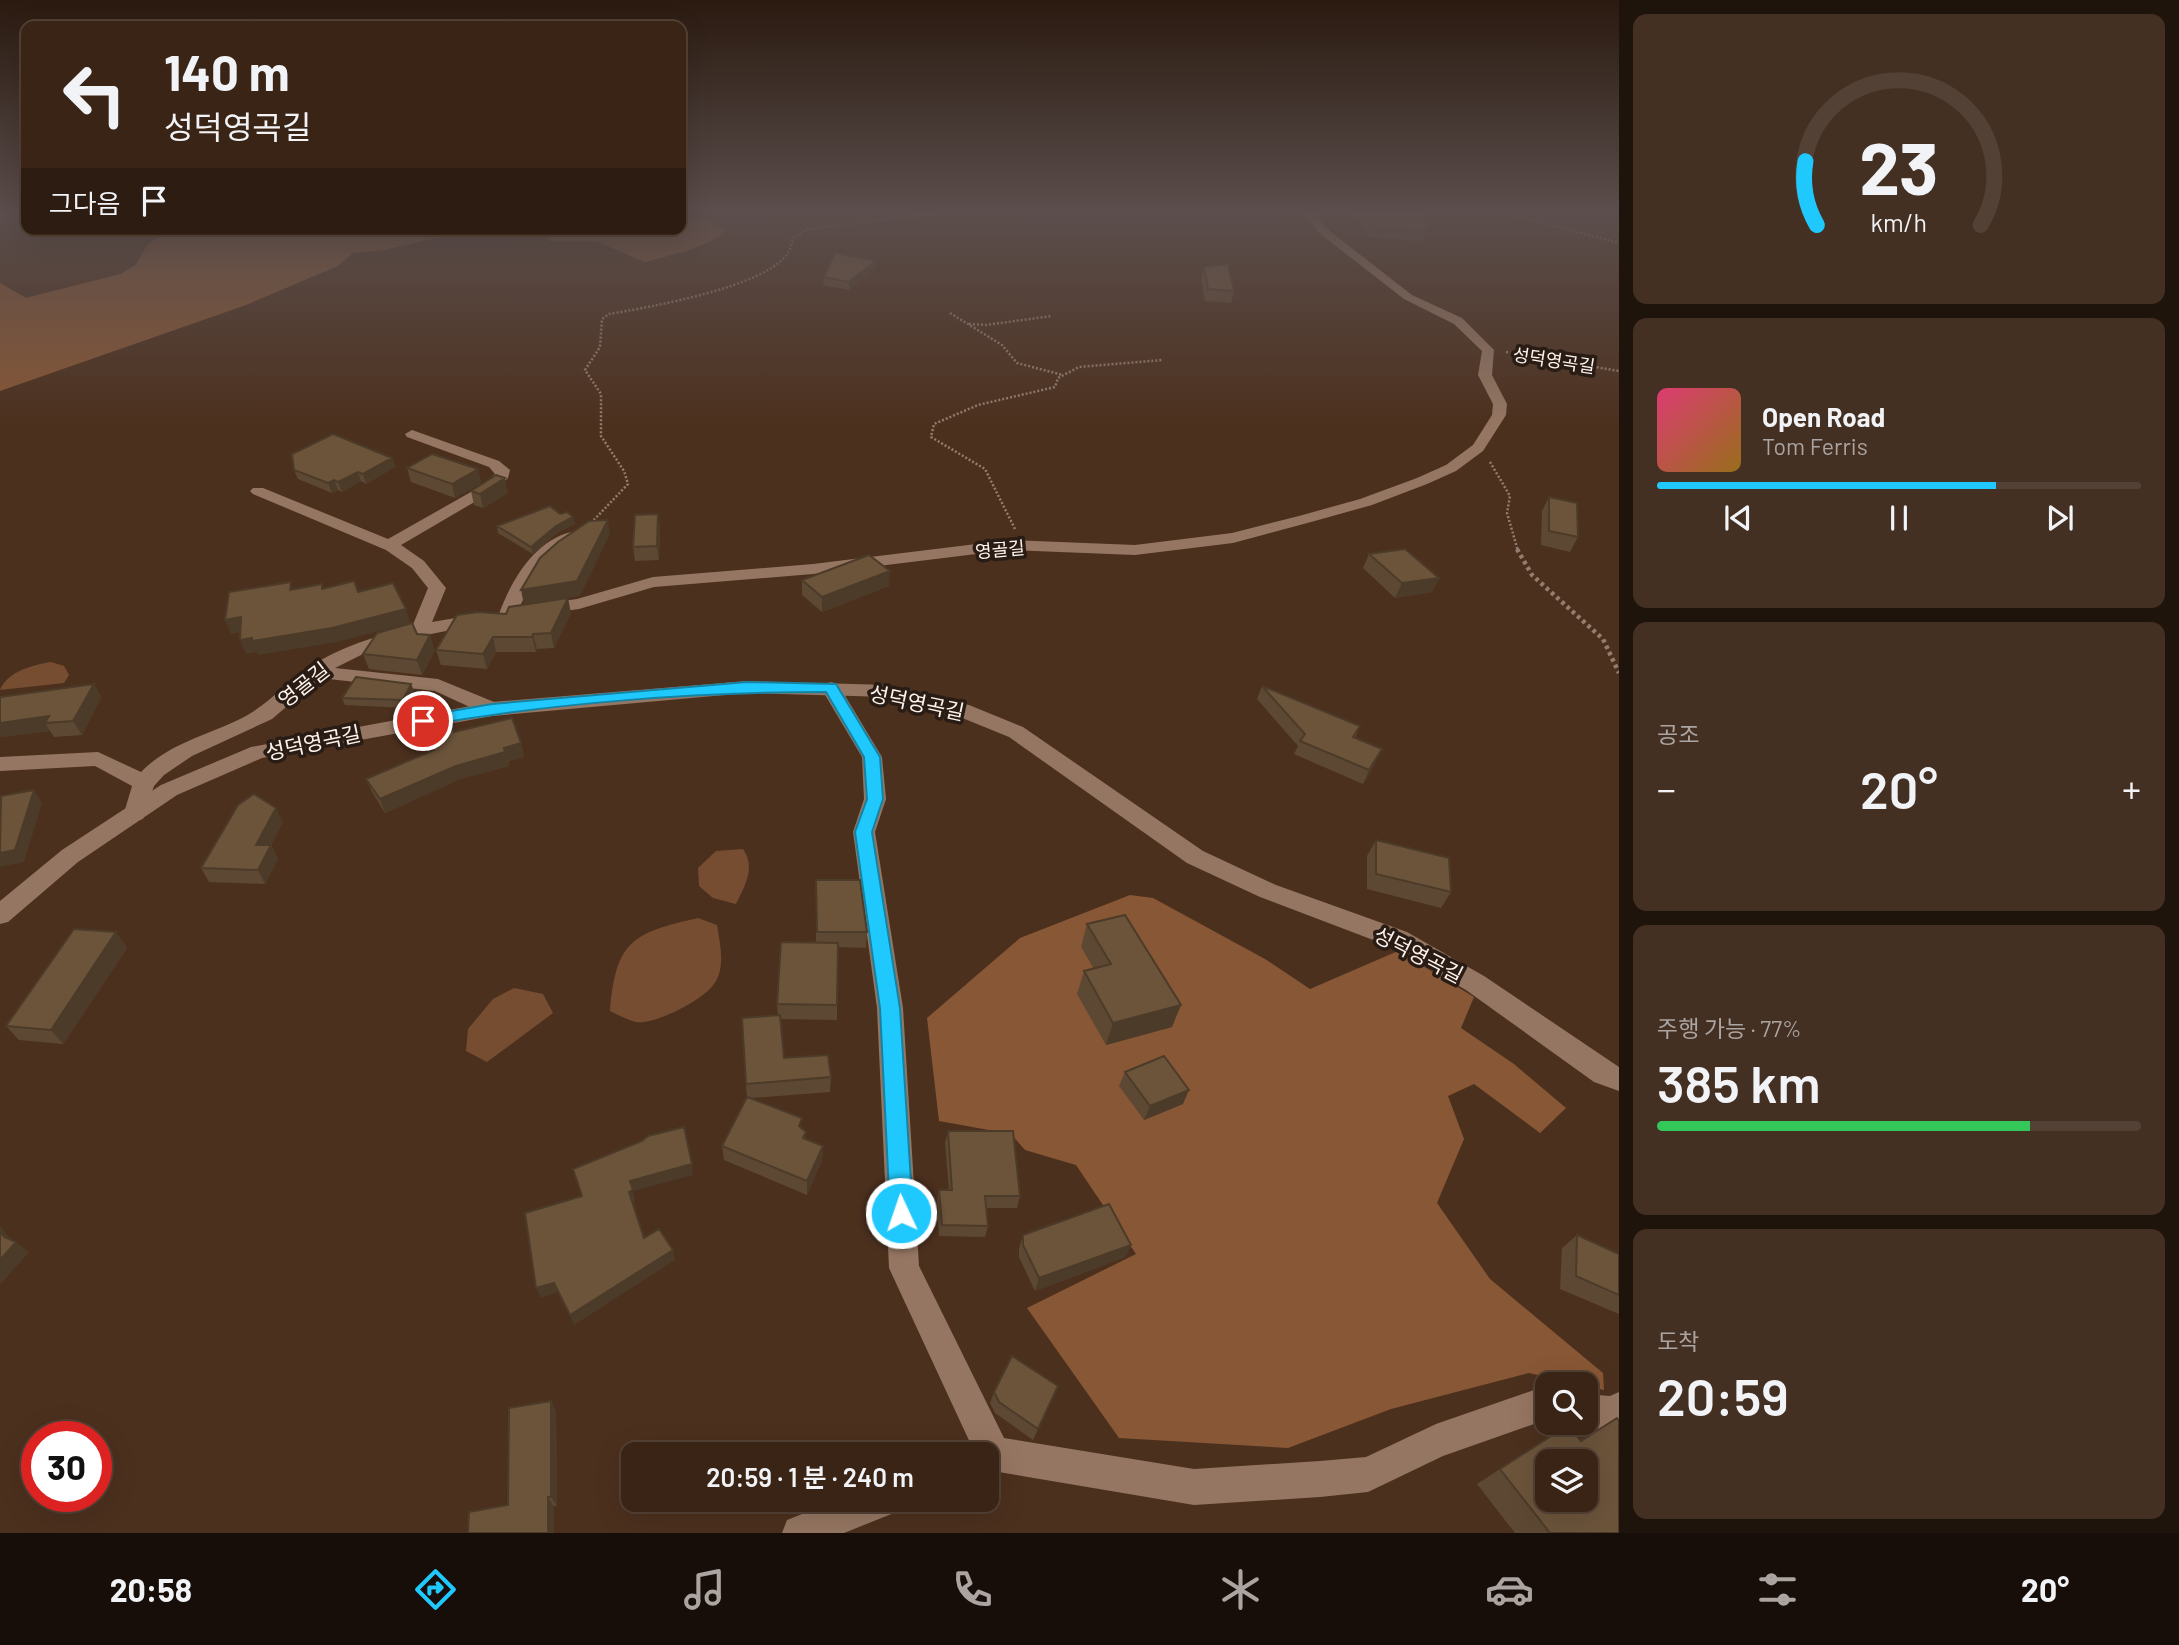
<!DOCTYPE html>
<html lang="ko">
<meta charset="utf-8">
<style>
:root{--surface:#392416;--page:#443023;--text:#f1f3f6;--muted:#aba4a1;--line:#534135;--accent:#20c9fd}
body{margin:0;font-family:Barlow,"Noto Sans KR",sans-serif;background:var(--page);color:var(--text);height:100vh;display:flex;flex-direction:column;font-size:26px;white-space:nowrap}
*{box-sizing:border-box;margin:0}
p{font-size:23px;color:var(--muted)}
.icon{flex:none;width:38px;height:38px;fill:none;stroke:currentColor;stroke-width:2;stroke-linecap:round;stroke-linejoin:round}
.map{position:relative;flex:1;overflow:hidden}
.panel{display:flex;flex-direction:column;gap:14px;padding:14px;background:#1f140c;width:560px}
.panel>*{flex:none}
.hud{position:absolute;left:21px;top:21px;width:665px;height:214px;border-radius:14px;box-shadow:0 7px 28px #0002,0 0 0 2px var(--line);background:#392416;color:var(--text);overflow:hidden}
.controls{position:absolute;left:1535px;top:1372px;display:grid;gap:14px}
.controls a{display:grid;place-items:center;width:63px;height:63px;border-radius:14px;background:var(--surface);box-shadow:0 7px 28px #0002,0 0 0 2px var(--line);font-size:35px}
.speed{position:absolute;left:21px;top:1421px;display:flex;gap:14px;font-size:35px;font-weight:700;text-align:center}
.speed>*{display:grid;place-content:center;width:91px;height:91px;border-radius:50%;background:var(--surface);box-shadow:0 7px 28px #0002,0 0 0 2px var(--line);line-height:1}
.speed .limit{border:10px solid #d22;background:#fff;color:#111}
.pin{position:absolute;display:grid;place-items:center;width:60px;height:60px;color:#fff;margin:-30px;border:4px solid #fff;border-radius:50%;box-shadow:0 2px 7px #0007}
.me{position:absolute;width:77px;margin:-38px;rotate:357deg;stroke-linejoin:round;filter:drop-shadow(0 0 5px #0008)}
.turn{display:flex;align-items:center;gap:24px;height:147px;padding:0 28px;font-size:32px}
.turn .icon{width:91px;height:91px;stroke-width:2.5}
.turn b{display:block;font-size:49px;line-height:60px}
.then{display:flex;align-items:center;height:66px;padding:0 28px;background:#0003;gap:14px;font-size:26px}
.big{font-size:52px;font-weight:600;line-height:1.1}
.panel .card{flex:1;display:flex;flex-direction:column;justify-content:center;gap:10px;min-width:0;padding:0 24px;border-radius:14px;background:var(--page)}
.panel .dial{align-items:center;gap:0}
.dial svg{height:182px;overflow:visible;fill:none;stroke:var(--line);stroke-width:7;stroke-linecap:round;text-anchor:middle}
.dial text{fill:var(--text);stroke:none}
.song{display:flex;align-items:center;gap:21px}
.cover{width:84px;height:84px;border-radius:10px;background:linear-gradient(135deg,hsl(340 70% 55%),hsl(40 70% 35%))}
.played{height:7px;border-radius:4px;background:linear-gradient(90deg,var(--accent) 70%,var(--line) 70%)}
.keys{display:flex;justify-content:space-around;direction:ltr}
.heat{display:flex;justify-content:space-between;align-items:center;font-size:38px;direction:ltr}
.charge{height:10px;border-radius:5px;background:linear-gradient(90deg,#34c759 77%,var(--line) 0)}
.trip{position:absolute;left:621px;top:1442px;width:378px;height:70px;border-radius:14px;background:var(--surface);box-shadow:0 7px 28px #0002,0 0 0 2px var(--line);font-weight:600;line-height:70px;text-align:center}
.dock{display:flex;height:112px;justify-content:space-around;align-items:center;background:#170e09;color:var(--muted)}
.dock .icon{width:49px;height:49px}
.dock .current{color:var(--accent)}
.dock b{font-size:32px;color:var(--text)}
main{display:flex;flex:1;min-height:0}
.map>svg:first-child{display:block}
.green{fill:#774d31}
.forest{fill:#885735}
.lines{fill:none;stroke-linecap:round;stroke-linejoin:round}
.path-far1{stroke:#937e70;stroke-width:2.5;stroke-dasharray:2 2;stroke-linecap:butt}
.path{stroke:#937e70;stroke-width:4.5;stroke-dasharray:3.5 3.5;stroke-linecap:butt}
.street{fill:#957662;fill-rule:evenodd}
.secondary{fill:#957662;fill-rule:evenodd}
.wall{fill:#5d4833}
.shaded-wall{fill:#4c3b29}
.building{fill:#6c543b;stroke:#4c3b29;stroke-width:2;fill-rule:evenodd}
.route{fill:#20c9fd;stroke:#1583a4;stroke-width:2}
.labels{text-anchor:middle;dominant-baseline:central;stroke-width:7;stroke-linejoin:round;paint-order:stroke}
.far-street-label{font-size:18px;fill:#fef3ec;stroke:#281c14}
.street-label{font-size:21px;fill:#fef3ec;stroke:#281c14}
</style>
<main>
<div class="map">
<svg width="1619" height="1533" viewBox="0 0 1619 1533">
<rect width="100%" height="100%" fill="#4c301e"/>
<path class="green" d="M51,662L64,666L69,675L64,683L0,690C8,671 33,665 51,662Z
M743,849C756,868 745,885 736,904L713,898L699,886L698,868L716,851Z
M698,918L717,925C720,944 726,967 714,984C703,1000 655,1025 636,1022C628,1020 618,1015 610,1011C616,941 632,933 698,918Z
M514,988L543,994L553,1013L487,1062L466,1051L468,1029L493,999Z"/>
<path class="forest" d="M681,216L709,220L726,231L710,242L683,252L645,262L598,242L549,241L546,232L530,229H681Z
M171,229L281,230L317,236L355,229H519L441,237L385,250L353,253L338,266L246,305L0,391V283L26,298L120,274L136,265L147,245Z
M1130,895L1153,898L1265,959L1310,989L1398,951L1474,997L1461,1028L1514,1064L1566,1108L1540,1133L1474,1084L1448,1096L1464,1139L1437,1203L1490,1279L1603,1373L1604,1390L1529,1373L1391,1409L1288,1448L1119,1438L1027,1308L1136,1254L1076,1165L1025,1150L1011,1134L939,1121L927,1018L1020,938Z"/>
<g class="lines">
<path class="path-far1" d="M1503,212L1619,243
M0,214L10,212
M950,313L1002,345L1017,363L1063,375
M969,324L986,325L1052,316
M1506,352L1619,371
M1490,462L1510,496L1507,513L1518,551
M591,523L628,484L624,471L601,436V394L585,370L600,347L602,319L609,314C650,307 766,287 788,253C791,248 792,242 794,237L809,229L946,212
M1015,529L985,469L931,437L934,424L978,405L1055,387L1058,378L1079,367L1162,360"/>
<path class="path" d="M1517,549L1532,575L1603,639L1619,673"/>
<path class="street" d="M1304,212H1314L1326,228L1412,295L1462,318L1494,350L1492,375L1507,404L1506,415L1483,451L1456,471L1427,484L1372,505L1311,522L1233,543L1135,555L1009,550L813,574L654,587L579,609L542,614L533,609L536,605L577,599L653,577L813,564L1009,540L1135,545L1232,533L1299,516L1360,499L1417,478L1446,465L1473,445L1492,415L1493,404L1478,375L1482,351L1454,324L1404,299L1318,232Z
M412,430L499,461L510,470L508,478L495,490L401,545L424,561L446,588L432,622L479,614L488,619L485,623L402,640L363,654L335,668L438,679L499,704L502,709L499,714H485L435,691L320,678L272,719L192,756L164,775L154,786L143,819L135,821L127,819L124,813L132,786L95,766L0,771V757L98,752L141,772C169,743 209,735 244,717C269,704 285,683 308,668C339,647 376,636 412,627L428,588L412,568L386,550L253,494L250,491L253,488H263L388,539L485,484L495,474L489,467L407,437L405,434Z
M571,532L579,537L537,572L514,618H502L499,614C511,581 534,541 571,532Z
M831,682L838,684L882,757L886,799L875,832L903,1008L919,1266L1004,1438L1194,1469L1320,1461L1366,1457L1436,1424L1534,1390L1547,1391V1423H1552L1534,1424L1443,1456L1368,1492L1320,1497L1194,1505L993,1471L987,1473V1454H970L973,1449L889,1268L877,1008L853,832L864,799L862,757L821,688L824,684Z
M1619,1392V1427C1605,1433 1588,1429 1574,1423H1586V1394L1610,1396Z
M837,1500H899L894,1513L844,1533H782L787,1520Z"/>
<path class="secondary" d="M747,681L889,685L969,705L1023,727L1203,851L1276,885L1407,932L1484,976L1619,1067V1091L1594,1082L1466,990L1389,946L1260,897L1187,863L1009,737L955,715L889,697L747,693L492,716L262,758L177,795L78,862L8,922L0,924V901L62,850L161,785L251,747L492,702Z"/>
</g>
<path class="wall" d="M1352,212H1424L1427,229L1422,241L1369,237L1352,214Z
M876,261V269L849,290L823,285L824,277Z
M1204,267L1234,291L1231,303L1205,301L1201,279Z
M392,458L395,467L366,484L361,481L342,492L338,490L332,493L298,479L294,470Z
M407,468L478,469L481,483L455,498L411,482Z
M471,491L508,493L483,508L474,505Z
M1549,497L1578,537L1570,552L1541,545L1542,511Z
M560,514L573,517L575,524L557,533L533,554L498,533L497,526Z
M658,514L660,529L659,560L635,561L633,547Z
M1369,554L1439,578L1432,592L1395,598L1363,568Z
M802,580L889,586L822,612L802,595Z
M571,613L554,648L537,649L536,652H496L487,669L441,665L436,650L506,614Z
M417,634L435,650L422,675L369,669L363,654Z
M94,684L101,697L82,735L54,737L50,731L0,737Z
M411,684L414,691L406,708L345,705L342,698Z
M1262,686L1360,726L1355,738L1376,762L1363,784L1294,754L1298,746L1257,699Z
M455,732L521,743L524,757L508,761L509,766L460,779L385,813L372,792L366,779L434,750Z
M283,822L271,845L278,859L265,884L209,882L201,868Z
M1376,840L1451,892L1441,908L1367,889V856Z
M816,880L867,932L866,948L837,947V1020L780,1019L784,1058L831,1077L830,1092L751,1098L802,1129L806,1139L823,1146L822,1160L807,1195L724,1160L722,1146L747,1097L746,1084L778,1016L777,1004L816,942Z
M1087,924L1172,1027L1106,1045L1077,994L1084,971L1094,969L1081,947Z
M116,932L127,948L63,1044L19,1040L6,1026Z
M1125,1072L1183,1104L1144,1120L1119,1086Z
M948,1131L1020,1196L1017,1208H986L988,1226L985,1237L939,1236L937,1201L939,1190H949L945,1143Z
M1023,1235L1131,1245L1125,1257L1035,1291L1019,1257V1248Z
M1577,1235L1619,1254V1314L1560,1289L1562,1248Z
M1058,1386L1033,1440L995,1413L990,1403L994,1392Z
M551,1401L556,1412L557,1506L508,1505Z
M1617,1418L1619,1533H1515L1477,1484L1568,1425L1580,1440Z"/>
<path class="shaded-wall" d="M876,261V269L849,290V282Z
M392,458L395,467L366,484L363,474Z
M478,469L481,483L455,498L452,484Z
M358,472L361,481L342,492L338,482Z
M505,478L508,493L483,508L480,494Z
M334,480L338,490L332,493L328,483Z
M658,514L660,529L659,560L657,546Z
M573,517L575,524L557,533L533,554L531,547L556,526Z
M608,520L610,534L580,596L524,605L521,590Z
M890,571L889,586L822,612V597Z
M1439,578L1432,592L1395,598L1402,583Z
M568,598L571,613L554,648L551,633Z
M406,609L410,623L337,642L258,655L257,652L246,654L240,640Z
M241,617L247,631L231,634L225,620Z
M533,634L537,649L536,652L532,637Z
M430,635L435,650L422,675L417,660Z
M493,637L496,652L487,669L483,654Z
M94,684L101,697L82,735L73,721Z
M411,684L414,691L406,708L403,700Z
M49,716L45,723L50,731L0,737V723Z
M521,743L524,757L508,761L504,748Z
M1382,749L1376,762L1363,784L1369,770Z
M505,752L509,766L460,779L385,813L380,799L456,766Z
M34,790L42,803L24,862L0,867V853Z
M276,808L283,822L264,859L256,845Z
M271,845L278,859L265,884L258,870Z
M116,932L127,948L63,1044L51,1030Z
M1181,1005L1172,1027L1106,1045L1113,1023Z
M1189,1090L1183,1104L1144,1120L1150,1106Z
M823,1146L822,1160L807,1195V1181Z
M692,1164L693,1175L633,1191L635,1201L632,1203L629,1192L630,1181Z
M0,1226L15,1244L16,1242L29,1252L0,1285V1260L4,1237L0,1231Z
M1131,1245L1125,1257L1035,1291L1039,1278Z
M673,1250L675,1260L574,1325L570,1315Z
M554,1283L558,1292L541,1298L536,1288Z
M551,1401L556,1412L557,1506L551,1497Z
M548,1497L554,1507V1533H548Z"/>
<path class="building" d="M1360,212H1424L1427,229H1424L1425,231L1372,228Z
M835,253L876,261L849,282L824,277Z
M1228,264L1234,291L1208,289L1204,267Z
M333,434L392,458L363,474L358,472L338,482L334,480L328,483L294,470L292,454Z
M432,454L478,469L452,484L407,468Z
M496,475L505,478L480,494L471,491Z
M1549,497L1577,503L1578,537L1549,531Z
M550,506L560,514L567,512L573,517L556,526L531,547L497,526Z
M658,514L657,546L633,547L635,515Z
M608,520L577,581L521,590L540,558L558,542L589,521Z
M1405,549L1439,578L1402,583L1369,554Z
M869,555L890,571L822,597L802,580Z
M354,581L358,592L393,583L406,609L332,628L252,641V638L240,640L241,617L225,620L229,592L291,582L290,590L322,584V589Z
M568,598L551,633L533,634L532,637H493L483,654L436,650L457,615L478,612L506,614L509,607Z
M412,623L417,634L430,635L417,660L363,654L377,633Z
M356,677L411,684L403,700L342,698Z
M94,684L73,721L45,723L49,716L0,723V697Z
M1262,686L1360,726L1353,737L1382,749L1369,770L1300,741L1305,734Z
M450,716L454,732L512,718L521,743L504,748L505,752L456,766L380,799L366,779L434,750L427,721Z
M34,790L15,850L0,853L1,796Z
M254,794L276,808L256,845H271L258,870L201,868L238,805Z
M1376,840L1449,858L1451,892L1376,874Z
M816,880H860L867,932H817Z
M1125,915L1181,1005L1113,1023L1084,971L1111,964L1087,924Z
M74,929L116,932L51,1030L6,1026Z
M781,942L838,943L837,1005L777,1004Z
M780,1015L784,1058L828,1055L831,1077L746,1084L742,1018Z
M1164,1056L1189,1090L1150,1106L1125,1072Z
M747,1097L802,1118L799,1126L806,1132L803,1138L823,1146L807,1181L722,1146Z
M684,1127L692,1164L630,1181L633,1190L629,1192L644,1238L659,1229L673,1250L570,1315L554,1283L536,1288L525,1213L582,1196L573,1169L642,1141L648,1136Z
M948,1131H1013L1020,1196H985L988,1226L942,1225L939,1190H952Z
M1109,1204L1131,1245L1039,1278L1023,1245V1235Z
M0,1231L4,1237L16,1242L0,1260Z
M1577,1235L1619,1254V1295L1576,1276Z
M1012,1356L1058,1386L1038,1429L999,1402L994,1392Z
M551,1401V1497H548V1533H468L469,1512L508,1505L509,1408Z
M1617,1418L1619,1421V1533H1550L1500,1469L1568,1425L1581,1441ZM1547,1461H1586V1500H1547Z"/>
<linearGradient id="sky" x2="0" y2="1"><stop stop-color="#2a1a10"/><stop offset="0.5" stop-color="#5b4e4c"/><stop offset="1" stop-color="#5b4e4c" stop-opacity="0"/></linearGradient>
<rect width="1619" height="426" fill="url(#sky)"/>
<path class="route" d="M747,682L836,684L880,757L883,799L872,832L900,1008L913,1213L909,1221L901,1225L893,1221L890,1213L880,1008L855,832L867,799L864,757L826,692C695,692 552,703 423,726L415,721L423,716L492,704Z"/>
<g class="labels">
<g class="far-street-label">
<text transform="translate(1554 360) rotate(9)">성덕영곡길</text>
<text transform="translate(1000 549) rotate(-5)">영골길</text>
</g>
<g class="street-label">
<text transform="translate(303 684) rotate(-38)">영골길</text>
<text transform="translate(917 702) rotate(12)">성덕영곡길</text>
<text transform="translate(313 742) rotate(-12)">성덕영곡길</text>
<text transform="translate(1419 954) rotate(27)">성덕영곡길</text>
</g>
</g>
</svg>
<div class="controls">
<a><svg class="icon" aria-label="search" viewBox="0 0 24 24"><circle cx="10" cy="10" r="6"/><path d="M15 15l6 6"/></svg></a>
<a><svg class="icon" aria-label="layers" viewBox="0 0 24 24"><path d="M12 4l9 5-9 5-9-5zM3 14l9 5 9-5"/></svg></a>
</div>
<div class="speed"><div class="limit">30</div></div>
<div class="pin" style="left:423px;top:721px;background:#d93025"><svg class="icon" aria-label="arrive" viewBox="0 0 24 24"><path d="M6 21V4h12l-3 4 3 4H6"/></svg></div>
<svg class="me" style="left:901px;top:1213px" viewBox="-20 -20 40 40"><circle r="17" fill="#20c9fd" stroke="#fff" stroke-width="3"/><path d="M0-11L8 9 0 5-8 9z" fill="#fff"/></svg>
<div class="trip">20:59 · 1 분 · 240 m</div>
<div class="hud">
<div class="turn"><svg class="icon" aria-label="left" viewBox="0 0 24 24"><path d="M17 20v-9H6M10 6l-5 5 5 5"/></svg><div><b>140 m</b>성덕영곡길</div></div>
<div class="then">그다음<svg class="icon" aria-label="arrive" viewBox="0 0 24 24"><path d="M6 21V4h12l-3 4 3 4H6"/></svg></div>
</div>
</div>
<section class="panel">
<div class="card dial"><svg viewBox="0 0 100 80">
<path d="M14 69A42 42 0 1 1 86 69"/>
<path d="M14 69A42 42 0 0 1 9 41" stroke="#20c9fd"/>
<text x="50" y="56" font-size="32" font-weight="700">23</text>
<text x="50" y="72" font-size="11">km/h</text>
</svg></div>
<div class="card">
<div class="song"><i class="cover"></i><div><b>Open Road</b><p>Tom Ferris</p></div></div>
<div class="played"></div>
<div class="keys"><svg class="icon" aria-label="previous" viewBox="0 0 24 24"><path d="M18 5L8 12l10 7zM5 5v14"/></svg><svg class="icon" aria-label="pause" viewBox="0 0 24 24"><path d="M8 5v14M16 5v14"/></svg><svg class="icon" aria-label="next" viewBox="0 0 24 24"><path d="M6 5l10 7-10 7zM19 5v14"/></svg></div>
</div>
<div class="card"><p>공조</p>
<div class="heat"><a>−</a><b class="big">20°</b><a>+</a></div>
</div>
<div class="card"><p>주행 가능 · 77%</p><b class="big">385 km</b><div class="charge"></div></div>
<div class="card"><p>도착</p><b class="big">20:59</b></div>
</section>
</main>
<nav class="dock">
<b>20:58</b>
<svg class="icon current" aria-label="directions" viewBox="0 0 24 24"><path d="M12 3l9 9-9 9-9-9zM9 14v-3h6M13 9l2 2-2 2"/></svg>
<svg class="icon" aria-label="music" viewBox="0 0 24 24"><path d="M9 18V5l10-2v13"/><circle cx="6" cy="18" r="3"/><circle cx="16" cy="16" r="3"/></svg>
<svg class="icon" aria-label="phone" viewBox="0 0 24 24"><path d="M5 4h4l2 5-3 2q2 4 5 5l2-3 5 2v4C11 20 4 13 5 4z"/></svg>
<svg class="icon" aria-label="climate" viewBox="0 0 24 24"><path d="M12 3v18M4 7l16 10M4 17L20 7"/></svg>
<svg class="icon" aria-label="car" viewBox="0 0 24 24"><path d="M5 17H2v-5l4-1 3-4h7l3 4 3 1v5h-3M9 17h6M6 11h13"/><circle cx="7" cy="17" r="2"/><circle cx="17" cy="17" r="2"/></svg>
<svg class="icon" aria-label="filters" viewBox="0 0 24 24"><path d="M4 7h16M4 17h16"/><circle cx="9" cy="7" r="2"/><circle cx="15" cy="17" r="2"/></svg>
<b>20°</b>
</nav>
